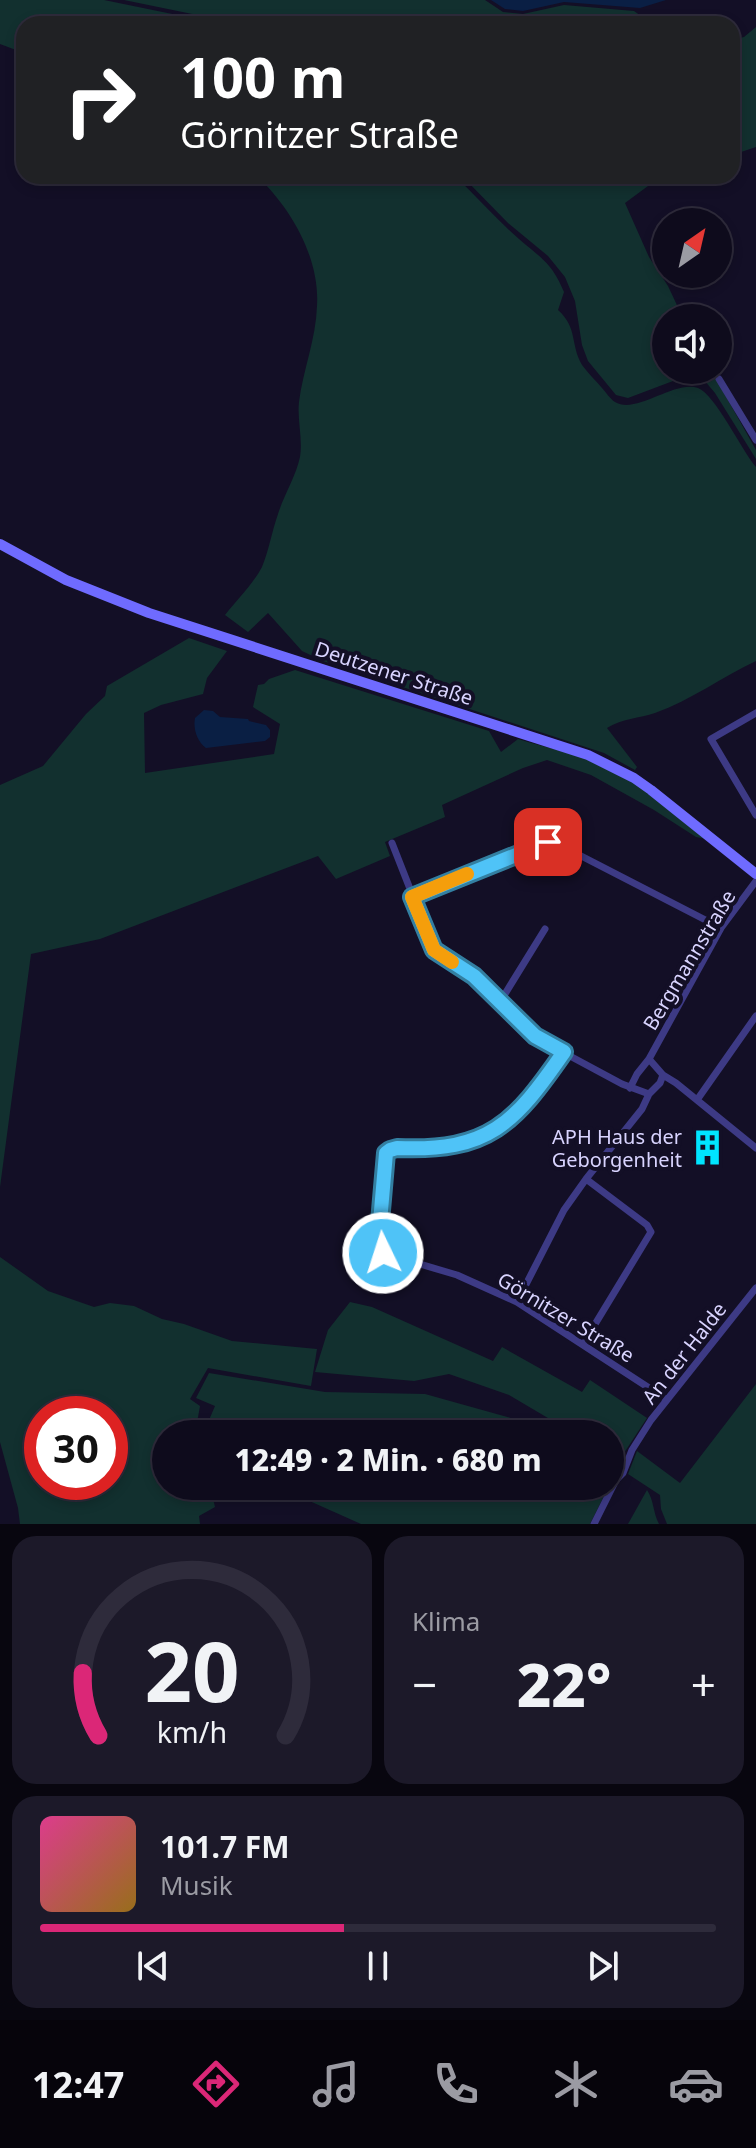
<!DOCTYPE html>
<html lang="de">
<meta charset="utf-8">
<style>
:root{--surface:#0e0b1c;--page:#1c1929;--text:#f1f3f6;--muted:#9b9ba3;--line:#2e2b3b;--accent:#db2777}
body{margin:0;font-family:"Noto Sans",sans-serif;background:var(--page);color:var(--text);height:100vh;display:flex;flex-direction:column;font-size:30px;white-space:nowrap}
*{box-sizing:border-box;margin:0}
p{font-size:26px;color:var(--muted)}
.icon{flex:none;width:44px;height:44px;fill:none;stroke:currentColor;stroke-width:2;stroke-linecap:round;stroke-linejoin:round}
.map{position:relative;height:1524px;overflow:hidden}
.details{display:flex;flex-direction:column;gap:12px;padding:12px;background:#08060f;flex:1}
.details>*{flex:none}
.banner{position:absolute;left:16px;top:16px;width:724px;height:168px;border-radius:24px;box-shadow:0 4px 12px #0003,0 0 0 2px var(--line);background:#202124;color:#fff;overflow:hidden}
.needle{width:52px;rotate:34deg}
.buttons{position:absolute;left:652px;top:208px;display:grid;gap:16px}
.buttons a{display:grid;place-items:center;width:80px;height:80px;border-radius:50%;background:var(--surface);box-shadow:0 4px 12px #0003,0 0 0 2px var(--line);font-size:40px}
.speed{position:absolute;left:24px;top:1396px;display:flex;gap:16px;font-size:40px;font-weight:700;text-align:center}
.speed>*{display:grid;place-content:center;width:104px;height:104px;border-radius:50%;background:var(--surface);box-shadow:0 4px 12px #0003,0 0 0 2px var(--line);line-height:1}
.speed .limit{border:12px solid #d22;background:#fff;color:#111}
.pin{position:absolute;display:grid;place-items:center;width:68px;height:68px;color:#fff;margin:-34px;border-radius:16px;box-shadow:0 4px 12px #0006}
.me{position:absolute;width:88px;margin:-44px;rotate:356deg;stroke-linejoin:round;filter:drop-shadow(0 0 6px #0008)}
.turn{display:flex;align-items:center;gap:28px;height:168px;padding:0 32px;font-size:36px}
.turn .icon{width:104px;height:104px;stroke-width:2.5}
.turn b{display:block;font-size:56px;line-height:68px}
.big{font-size:60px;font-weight:800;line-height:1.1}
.details .widget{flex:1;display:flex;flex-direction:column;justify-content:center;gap:12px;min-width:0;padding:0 28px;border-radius:24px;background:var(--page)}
.details .dial{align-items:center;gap:0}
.dial svg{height:208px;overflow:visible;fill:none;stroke:var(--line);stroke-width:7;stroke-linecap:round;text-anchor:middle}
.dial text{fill:var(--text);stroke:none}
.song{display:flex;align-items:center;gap:24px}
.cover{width:96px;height:96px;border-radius:12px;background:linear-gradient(135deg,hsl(330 70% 55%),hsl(40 70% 35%))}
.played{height:8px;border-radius:4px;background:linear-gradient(90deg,var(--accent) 45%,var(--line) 45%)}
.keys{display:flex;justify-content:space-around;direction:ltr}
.heat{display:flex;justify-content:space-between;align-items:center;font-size:44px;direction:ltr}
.details .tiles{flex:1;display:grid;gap:12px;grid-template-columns:1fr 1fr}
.widget:last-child{grid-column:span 2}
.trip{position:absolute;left:152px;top:1420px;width:472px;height:80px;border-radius:40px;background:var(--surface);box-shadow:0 4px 12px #0003,0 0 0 2px var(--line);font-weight:800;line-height:80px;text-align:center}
.tabs{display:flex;height:128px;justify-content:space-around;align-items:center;background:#06040b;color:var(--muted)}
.tabs .icon{width:56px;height:56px}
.tabs .selected{color:var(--accent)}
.tabs b{font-size:36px;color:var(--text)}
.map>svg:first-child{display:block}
.green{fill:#12302f;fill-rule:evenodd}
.water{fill:#0a1f44}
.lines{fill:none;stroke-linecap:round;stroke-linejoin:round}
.minor{stroke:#3d3a85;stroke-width:7}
.secondary{stroke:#6f6bff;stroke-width:10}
.route-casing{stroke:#337fa1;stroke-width:20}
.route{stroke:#4fc3f7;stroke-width:14}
.slow{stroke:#f59e0b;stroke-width:14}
.labels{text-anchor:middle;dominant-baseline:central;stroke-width:8;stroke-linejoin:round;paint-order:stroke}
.street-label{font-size:20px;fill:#d9d4ff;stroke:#130f26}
.poi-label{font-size:20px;fill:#d9d4ff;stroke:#130f26;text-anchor:end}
</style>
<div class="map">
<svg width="756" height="1524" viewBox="0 0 756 1524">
<rect width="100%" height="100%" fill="#130f26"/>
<path class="green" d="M0,0H104L221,24H24V53L0,44Z
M124,0H485L503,12L523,14L564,5L634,11L652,24H241Z
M756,27V147L732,155V40L744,37Z
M257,176H455C477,197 497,220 519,239C542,259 552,263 564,292L558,310C578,328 570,344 582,365C588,373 596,381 602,388C606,392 610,399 615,402C636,415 674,380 698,388C715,394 742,451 756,467V661C722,677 691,700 655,713C640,718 621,719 607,728L637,767L635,770L604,753L323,661L302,651L268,613L248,632L225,615C237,600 253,584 262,567C269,550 272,531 278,514C284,495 296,476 300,457C303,439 297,420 299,402C303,370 316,339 317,306C320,258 291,208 257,176Z
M462,176H672L648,186L625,203L649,257L668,286L683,318H666V370H711L756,450V459L715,393L704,380L693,377L673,381L628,398L616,395L588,361L582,345L575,301L565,277L548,256L508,223Z
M189,638L227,651L207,678L203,694L161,705L144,713L145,773L274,754L280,724L253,707L258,685L264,684L269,679L295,670L489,731L501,752L518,739C551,749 589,756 620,774C651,791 678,817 706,839L696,837L654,810L591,775L547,760L523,768L442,805L445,817L385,842L390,856L336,879L318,856L100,939L31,954L0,1187V785L43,766L86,714L105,696L107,686Z
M0,1257L48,1291L94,1307L110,1303L134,1306L162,1319L184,1324L232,1341L317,1349L311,1386L208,1368L190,1399L200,1406L195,1434H166V1486H210L215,1507L199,1516L200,1524H20L18,1508L0,1442ZM42,1414H110V1482H42Z
M350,1302L372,1307L493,1361L502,1347L582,1392L590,1380L647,1418L624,1453L610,1448V1434H575L509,1395L449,1374L414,1381L315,1372L328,1330Z
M209,1373L325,1392L425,1394L543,1427L556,1434H203L215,1406L196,1398Z
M756,1384V1524H667L661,1509L660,1495L628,1474L637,1451L680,1483Z
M276,1486H609L590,1524H361Z
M647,1490C654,1500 653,1513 659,1524H628Z"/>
<path class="water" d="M491,0H666L640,8L564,2L523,11L505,9Z
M204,710L213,711L220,717L248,719L249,721L266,725L270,730V737L265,741L206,748C197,741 193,729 195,718Z"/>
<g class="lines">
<path class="minor" d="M719,379L756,440
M756,713L711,739L756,815
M392,843L434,950L474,976L542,1041L622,1084L649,1094
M412,897L541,844L554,842L721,928
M500,1002L545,929
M564,1052C531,1100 503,1141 440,1149C426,1151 411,1149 397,1148L390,1150L386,1153L378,1245L383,1253L457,1275L517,1302L666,1399
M663,1075L676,1083L756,1148
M630,1088L637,1074L649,1059L721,928L756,881
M697,1100L756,1016
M517,1302L564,1210L586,1179L642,1109L649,1094L660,1083L663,1075L649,1059
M583,1344L651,1232L647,1225L586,1179
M594,1524L616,1480L623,1473L632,1450L651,1420L756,1288"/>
<path class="secondary" d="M0,544L66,580L149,613L588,755L634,778L651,790L756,874"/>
</g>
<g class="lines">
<defs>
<path id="route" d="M383,1253L378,1245L386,1153L390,1150L397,1148C489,1152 514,1124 564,1052L535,1036L474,976L434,950L412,897L548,842"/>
</defs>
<use href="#route" class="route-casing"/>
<use href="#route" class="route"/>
<path class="slow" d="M452,962L434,950L412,897L467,874"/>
</g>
<defs>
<symbol id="building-bare" viewBox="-9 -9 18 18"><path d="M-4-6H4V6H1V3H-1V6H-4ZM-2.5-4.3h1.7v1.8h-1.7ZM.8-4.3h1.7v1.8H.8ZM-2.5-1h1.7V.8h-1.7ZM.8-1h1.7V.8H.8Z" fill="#00e5ff" stroke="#130f26" stroke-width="2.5" paint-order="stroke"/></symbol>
</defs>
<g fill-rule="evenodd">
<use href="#building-bare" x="682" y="1122" width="51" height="51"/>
</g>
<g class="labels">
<g class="street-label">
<text transform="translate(394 673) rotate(18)">Deutzener Straße</text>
<text transform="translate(689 960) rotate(-59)">Bergmannstraße</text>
<text transform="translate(566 1317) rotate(31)">Görnitzer Straße</text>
<text transform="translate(684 1353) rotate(-52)">An der Halde</text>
</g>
<g class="poi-label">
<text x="682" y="1136">APH Haus der<tspan x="682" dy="23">Geborgenheit</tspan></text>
</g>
</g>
</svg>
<div class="buttons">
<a><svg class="needle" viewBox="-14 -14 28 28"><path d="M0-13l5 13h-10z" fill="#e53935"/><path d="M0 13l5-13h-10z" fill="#9b9ba3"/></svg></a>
<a><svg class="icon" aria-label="sound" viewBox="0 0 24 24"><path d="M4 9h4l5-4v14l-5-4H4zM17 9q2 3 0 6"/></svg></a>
</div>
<div class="speed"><div class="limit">30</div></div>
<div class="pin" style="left:548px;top:842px;background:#d93025"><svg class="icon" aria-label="arrive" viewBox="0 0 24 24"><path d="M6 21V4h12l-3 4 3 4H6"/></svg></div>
<svg class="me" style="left:383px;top:1253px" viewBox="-20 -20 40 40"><circle r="17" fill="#4fc3f7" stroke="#fff" stroke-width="3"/><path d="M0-11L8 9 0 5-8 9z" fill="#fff"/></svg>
<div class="trip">12:49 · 2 Min. · 680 m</div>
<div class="banner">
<div class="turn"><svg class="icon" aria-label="right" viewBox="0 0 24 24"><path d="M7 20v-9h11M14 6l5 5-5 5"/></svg><div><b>100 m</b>Görnitzer Straße</div></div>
</div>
</div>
<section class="details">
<div class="tiles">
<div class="widget dial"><svg viewBox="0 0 100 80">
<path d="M14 69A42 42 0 1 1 86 69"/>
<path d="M14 69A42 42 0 0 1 8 45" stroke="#db2777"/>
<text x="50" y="56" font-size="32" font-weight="700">20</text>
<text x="50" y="72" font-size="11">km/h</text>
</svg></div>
<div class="widget"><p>Klima</p>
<div class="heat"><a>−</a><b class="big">22°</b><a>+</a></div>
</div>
<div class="widget">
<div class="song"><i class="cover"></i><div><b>101.7 FM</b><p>Musik</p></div></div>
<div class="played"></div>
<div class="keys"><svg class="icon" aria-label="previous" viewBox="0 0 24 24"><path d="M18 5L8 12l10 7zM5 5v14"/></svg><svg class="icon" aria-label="pause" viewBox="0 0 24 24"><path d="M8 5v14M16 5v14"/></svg><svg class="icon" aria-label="next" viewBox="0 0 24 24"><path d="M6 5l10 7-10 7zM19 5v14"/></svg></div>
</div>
</div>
</section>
<nav class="tabs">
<b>12:47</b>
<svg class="icon selected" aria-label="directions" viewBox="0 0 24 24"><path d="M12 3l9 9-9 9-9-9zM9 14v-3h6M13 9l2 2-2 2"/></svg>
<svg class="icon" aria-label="music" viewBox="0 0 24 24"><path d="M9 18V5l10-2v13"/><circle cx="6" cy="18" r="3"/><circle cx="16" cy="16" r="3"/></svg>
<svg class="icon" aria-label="phone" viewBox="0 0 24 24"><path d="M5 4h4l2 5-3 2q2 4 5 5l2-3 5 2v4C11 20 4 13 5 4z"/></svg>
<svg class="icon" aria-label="climate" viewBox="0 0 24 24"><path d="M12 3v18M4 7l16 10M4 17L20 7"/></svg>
<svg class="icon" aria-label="car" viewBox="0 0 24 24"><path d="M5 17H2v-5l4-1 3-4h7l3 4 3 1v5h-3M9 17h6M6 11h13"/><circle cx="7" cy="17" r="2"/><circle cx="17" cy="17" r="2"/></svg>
</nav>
